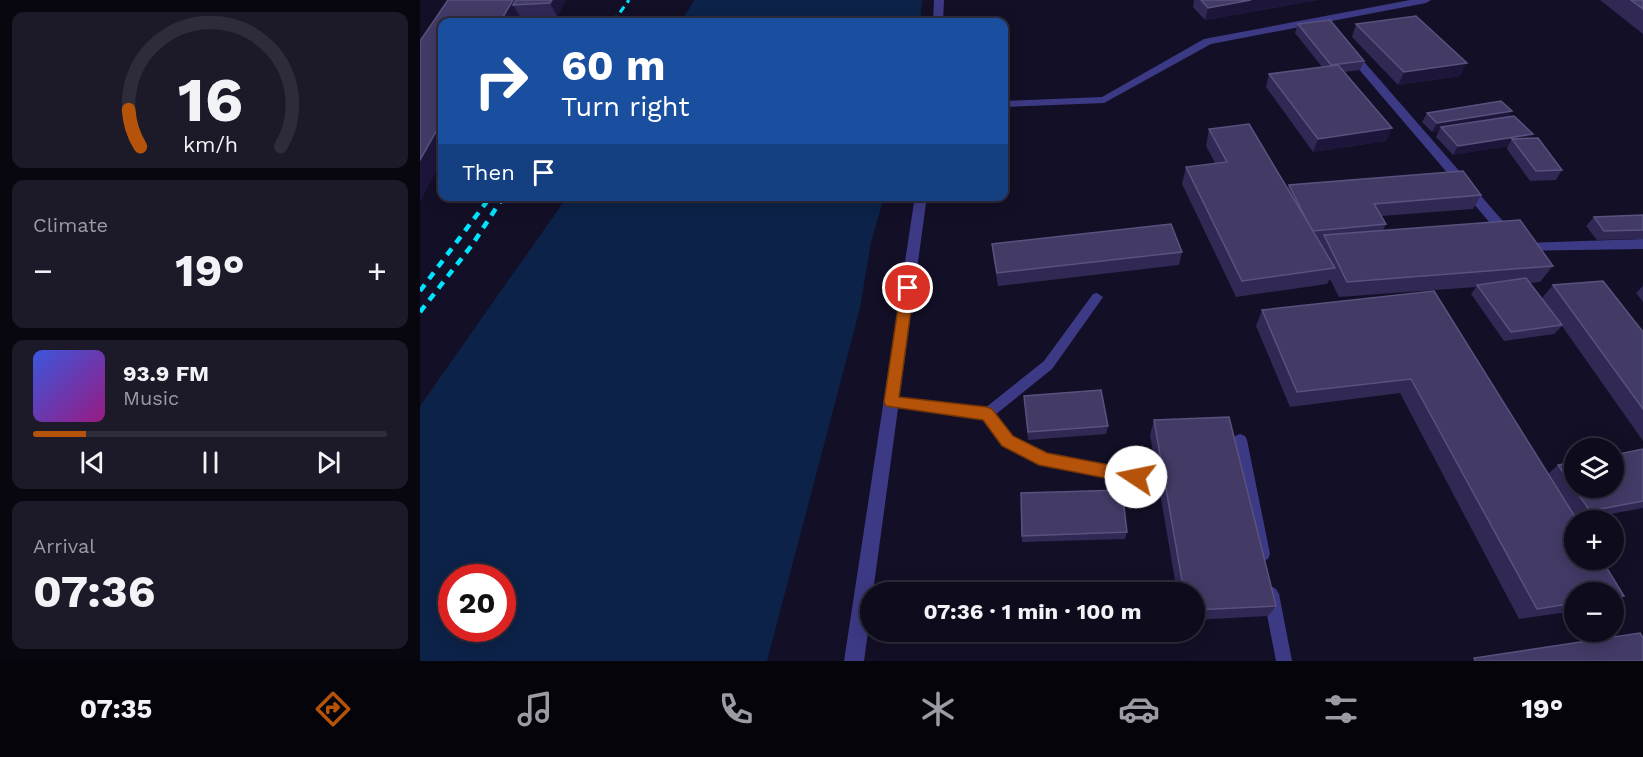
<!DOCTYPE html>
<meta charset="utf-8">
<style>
:root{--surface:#0e0b1c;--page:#1c1929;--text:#f1f3f6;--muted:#9b9ba3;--line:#2e2b3b;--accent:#b45309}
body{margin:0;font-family:"Work Sans",sans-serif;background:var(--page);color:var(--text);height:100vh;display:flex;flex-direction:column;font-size:22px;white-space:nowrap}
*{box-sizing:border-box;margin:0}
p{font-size:20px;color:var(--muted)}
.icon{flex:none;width:33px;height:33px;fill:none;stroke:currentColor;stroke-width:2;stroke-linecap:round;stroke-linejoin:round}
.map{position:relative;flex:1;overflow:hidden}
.side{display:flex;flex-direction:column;gap:12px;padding:12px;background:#08060f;width:420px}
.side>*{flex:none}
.banner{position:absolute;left:18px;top:18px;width:570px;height:183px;border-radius:12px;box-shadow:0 3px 15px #0003,0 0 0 2px var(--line);background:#1a4fa0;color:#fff;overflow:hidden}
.buttons{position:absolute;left:1144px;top:438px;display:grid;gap:12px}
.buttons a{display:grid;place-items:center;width:60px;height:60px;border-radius:50%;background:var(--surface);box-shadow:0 3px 15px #0003,0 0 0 2px var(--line);font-size:30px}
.speed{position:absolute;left:18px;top:564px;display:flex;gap:12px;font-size:30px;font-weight:700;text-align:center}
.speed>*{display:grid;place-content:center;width:78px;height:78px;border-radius:50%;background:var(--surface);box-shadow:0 3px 15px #0003,0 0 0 2px var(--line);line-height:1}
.speed .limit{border:9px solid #d22;background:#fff;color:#111}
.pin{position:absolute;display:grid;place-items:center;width:51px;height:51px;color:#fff;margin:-26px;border:3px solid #fff;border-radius:50%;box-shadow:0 2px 6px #0007}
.me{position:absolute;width:66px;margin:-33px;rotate:281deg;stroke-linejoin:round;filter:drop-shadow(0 0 4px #0008)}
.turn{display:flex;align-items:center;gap:21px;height:126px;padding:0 24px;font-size:27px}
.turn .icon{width:78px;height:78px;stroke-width:2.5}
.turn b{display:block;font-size:42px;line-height:51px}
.then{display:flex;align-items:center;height:57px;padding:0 24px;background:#0003;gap:12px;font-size:22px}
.big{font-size:45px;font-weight:700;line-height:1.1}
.side .widget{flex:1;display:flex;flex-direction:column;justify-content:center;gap:9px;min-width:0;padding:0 21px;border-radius:12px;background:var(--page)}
.side .dial{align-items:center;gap:0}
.dial svg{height:156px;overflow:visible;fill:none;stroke:var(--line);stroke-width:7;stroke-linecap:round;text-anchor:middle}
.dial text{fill:var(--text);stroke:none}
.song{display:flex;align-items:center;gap:18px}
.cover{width:72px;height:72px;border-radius:9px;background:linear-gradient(135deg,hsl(230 70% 55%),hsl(310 70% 35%))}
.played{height:6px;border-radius:3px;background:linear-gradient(90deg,var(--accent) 15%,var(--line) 15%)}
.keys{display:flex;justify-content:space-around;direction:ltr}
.heat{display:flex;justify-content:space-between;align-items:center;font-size:33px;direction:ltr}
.trip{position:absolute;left:440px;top:582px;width:345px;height:60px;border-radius:30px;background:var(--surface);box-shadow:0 3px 15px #0003,0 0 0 2px var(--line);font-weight:700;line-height:60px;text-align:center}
.menu{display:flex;height:96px;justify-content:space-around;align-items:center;background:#06040b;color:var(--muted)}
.menu .icon{width:42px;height:42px}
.menu .on{color:var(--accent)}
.menu b{font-size:27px;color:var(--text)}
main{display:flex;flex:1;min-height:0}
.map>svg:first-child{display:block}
.water{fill:#0c2248;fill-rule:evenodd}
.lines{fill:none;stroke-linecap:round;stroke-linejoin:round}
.service{fill:#3d3a85;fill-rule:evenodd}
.minor{fill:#3d3a85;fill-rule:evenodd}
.tertiary{fill:#3d3a85;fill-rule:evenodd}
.rail-far1{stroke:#00e5ff;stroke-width:3;stroke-dasharray:7 5;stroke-linecap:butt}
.rail{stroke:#00e5ff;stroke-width:4.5;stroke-dasharray:8 7;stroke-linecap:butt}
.wall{fill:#312854}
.shaded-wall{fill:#1d163a}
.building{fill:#433a66;stroke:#5a527e;stroke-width:1.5}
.route{fill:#b45309;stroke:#753606;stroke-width:1.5}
</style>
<main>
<section class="side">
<div class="widget dial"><svg viewBox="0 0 100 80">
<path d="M14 69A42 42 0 1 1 86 69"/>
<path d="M14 69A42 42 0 0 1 8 50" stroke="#b45309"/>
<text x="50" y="56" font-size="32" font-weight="700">16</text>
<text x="50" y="72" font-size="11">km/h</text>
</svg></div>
<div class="widget"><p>Climate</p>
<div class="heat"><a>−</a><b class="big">19°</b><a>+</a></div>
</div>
<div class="widget">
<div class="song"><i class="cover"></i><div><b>93.9 FM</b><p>Music</p></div></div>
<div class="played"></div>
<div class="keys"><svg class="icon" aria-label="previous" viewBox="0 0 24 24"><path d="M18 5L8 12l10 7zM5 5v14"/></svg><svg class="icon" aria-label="pause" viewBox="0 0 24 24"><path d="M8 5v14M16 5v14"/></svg><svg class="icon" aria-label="next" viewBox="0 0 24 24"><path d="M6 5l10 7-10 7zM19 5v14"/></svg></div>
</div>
<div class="widget"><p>Arrival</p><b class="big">07:36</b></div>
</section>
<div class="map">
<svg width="1223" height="661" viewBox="0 0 1223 661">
<rect width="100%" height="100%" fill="#130f26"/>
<path class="water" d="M274,0H502L500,22H261Z
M147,197H464L451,242L440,308L347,661H0V406ZM32,578H82V628H32Z"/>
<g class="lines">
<path class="service" d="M677,293L683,297L681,300L632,369L575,415L592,437L626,454L716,471L721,473L723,477L721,481L716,483L619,464L582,445L563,419L466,406L465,402L466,398L471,397L565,408L624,361L673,294Z
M820,434L825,436L827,440L850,554L848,559L843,561L838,559L836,554L813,440L815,436Z
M851,586L856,589L859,594L872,661H856L843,594L846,589Z"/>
<path class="minor" d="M514,0H524L523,22H513Z
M929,48L933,49L1102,243L1223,239V249L1094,251L925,53L924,51Z
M495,196H507L453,592H450V618L444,661H424Z"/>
<path class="tertiary" d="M990,0H1011L1006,3L791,44L684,103L584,107V101L682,97L784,39Z"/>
<path class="rail-far1" d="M193,22L209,0"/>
<path class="rail" d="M0,291L71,196
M0,312L52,245L84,196"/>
</g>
<path class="wall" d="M28,0H146L137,16L101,18L98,22H22V160L0,201V41Z
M774,0H898L785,20L773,7Z
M1180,0H1223V34Z
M878,24L944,61L940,70L924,72L972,128L966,141L893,152L846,87L849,74L902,67L875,33Z
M936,24L1040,76L978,85L932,37Z
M1007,113L1089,117L1113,134L1109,139L1142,170L1136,180L1110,181L1087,149L1088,146L1033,155L1016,137L1019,131L1012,132L1002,122Z
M789,129L867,189L869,185L1061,195L1053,209L961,216L966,224L963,230L1133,266L1120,282L1109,283L1133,314L1122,298L1133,285L1223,332V441L1142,326L1134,334L1084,341L1051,294L1056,287L919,297L910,279L907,284L816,297L762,184L766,167L795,163L786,146Z
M1223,215V239L1177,240L1166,226L1174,217Z
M572,244L762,252L759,265L578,286L573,257Z
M1223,286V302L1216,293Z
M1014,291L1128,474L1138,465L1223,449V508L1158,520L1204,596L1194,601V592H1155V611L1099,619L980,393L870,407L836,326L842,310Z
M604,396L688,426L686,434L608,440Z
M734,420L856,606L848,616L774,620V592H757L730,435Z
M601,493L707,532L705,539L602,542Z"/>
<path class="shaded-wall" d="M93,0H111L93,5L101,18L98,22H80Z
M132,0H146L137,16L130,3Z
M831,0H898L785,20L788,8Z
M1047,63L1040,76L978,85L984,72Z
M1092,111L1087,121L1021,127L1019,131L1012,132L1017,123Z
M22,121V160L0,201V160Z
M972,128L966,141L893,152L898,139Z
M1113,134L1107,143L1092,139L1088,146L1033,155L1038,146Z"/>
<path class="building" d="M28,0H93L80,22H22V121L0,160V41Z
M96,0H132L130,3L93,5Z
M781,0H831L788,8Z
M1211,0H1223V9Z
M996,16L1047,63L984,72L936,24Z
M910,20L944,61L911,65L878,24Z
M918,65L972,128L898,139L849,74Z
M1081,101L1092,111L1017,123L1007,113Z
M1094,116L1113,134L1038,146L1021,127Z
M829,124L915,268L822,281L766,167L807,162L789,129Z
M1118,138L1142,170L1116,171L1092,139Z
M1043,171L1061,195L954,204L966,224L893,231L886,219L869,185Z
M1223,215V230L1184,231L1174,217Z
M1100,220L1133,266L927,282L904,235Z
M751,224L762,252L577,273L572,244Z
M1106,278L1142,325L1091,332L1057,285Z
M1183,281L1223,332V409L1133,285Z
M1014,291L1157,520H1155V560H1182L1204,596L1194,597V592H1155V603L1117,609L991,379L877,392L842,310Z
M681,390L688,426L608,432L604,396Z
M809,417L856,606L774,610V592H764L734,420Z
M1223,449V501L1170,511L1138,465L1155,462V488H1194V455Z
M702,490L707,532L602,536L601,493Z
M1220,633L1223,638V661H1055L1054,658Z"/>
<path class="route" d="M488,283L494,288L479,397L567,407L572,409L593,436L627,453L716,470L722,472L724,477L722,482L716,484L619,465L582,446L563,420L466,406L464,402L481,288Z"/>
</svg>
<div class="buttons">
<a><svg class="icon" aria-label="layers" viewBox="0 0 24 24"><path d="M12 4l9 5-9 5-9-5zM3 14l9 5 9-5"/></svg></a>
<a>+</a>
<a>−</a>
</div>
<div class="speed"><div class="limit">20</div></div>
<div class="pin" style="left:488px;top:288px;background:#d93025"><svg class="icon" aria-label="arrive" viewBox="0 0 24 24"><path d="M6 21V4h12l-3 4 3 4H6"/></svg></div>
<svg class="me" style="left:716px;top:477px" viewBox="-20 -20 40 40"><circle r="19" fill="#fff"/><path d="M0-13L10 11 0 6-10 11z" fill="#b45309"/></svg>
<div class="trip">07:36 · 1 min · 100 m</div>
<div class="banner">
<div class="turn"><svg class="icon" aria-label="right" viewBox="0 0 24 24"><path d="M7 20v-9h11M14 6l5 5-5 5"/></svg><div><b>60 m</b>Turn right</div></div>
<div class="then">Then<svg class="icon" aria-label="arrive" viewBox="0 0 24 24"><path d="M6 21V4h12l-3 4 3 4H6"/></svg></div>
</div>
</div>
</main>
<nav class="menu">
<b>07:35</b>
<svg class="icon on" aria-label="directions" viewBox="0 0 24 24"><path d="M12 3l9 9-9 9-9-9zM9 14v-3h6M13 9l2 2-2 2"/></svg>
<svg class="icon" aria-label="music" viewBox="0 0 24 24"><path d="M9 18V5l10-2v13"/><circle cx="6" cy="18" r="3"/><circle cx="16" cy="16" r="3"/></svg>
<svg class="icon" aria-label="phone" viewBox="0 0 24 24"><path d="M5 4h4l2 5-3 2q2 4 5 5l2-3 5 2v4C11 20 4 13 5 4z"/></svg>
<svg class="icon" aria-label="climate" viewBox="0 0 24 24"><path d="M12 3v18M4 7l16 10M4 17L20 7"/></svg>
<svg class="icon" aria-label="car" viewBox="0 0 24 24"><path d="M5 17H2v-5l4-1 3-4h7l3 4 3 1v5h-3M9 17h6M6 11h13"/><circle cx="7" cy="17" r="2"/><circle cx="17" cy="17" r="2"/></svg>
<svg class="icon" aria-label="filters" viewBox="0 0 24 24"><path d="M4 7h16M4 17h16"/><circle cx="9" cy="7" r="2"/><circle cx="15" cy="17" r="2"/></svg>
<b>19°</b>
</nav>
